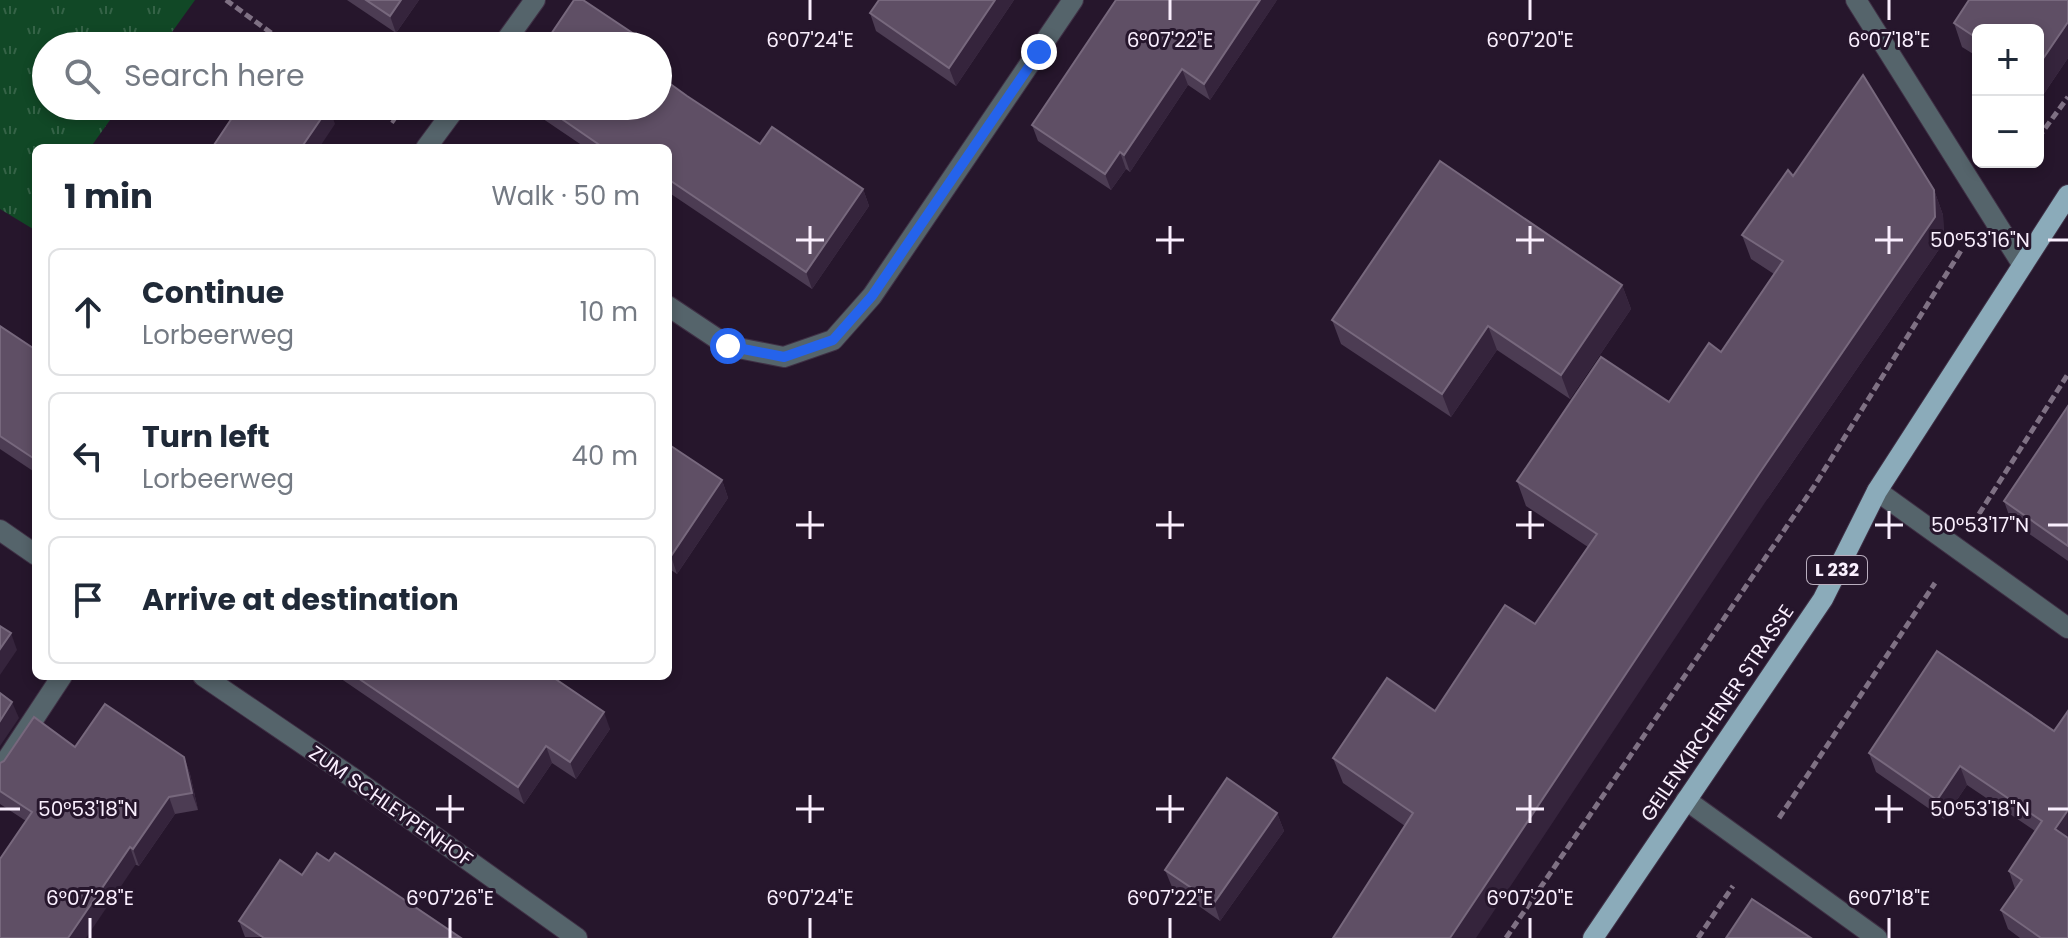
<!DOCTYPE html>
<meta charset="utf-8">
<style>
:root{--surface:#fff;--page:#f6f6f7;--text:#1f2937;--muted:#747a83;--line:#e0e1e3}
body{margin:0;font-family:Poppins,sans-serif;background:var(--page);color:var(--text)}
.controls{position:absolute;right:24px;top:24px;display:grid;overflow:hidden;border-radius:12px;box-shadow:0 4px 12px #0003}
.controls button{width:72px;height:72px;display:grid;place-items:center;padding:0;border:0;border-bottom:2px solid var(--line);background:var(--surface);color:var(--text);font:40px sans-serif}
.stop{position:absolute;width:24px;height:24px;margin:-18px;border:6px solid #2563eb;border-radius:50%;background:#fff}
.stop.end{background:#2563eb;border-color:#fff;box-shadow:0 2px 8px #0008}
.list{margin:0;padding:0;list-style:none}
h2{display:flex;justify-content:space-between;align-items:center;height:104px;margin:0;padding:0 32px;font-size:34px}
h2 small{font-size:26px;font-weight:400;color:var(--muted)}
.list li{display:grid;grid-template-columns:52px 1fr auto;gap:24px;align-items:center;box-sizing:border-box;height:128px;margin:0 16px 16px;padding:0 16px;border:2px solid var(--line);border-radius:12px}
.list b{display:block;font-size:30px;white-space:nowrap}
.list p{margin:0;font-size:26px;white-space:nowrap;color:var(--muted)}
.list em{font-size:26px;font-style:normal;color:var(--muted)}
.icon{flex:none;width:44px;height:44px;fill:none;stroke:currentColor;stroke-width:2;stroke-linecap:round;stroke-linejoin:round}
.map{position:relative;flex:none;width:2068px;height:938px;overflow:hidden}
.search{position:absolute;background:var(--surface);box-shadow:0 4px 12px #0003;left:32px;top:32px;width:640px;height:88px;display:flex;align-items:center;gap:20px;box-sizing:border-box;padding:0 28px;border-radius:44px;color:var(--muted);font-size:30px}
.panel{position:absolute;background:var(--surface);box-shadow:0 4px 12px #0003;left:32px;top:144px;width:640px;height:536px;border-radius:12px}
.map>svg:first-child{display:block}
.grass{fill:url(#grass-tufts)}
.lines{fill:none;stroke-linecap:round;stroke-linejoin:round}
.minor-casing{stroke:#3f3045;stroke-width:22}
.major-casing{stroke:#3f3045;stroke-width:22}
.path{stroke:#7f7184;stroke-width:5;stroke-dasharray:8 4;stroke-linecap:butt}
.minor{stroke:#55646b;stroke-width:20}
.major{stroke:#8babba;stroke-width:20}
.wall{fill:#4c3c53}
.shaded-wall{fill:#35243c}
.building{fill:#5f4f65;stroke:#77687d;stroke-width:2}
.route{stroke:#2563eb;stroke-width:10}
.ticks{fill:none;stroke:#faeffe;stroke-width:3}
.labels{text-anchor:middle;stroke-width:6;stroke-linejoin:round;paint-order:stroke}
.shield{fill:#26162c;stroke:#baaebf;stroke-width:2}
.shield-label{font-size:18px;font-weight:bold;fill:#faeffe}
.street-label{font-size:20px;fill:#faeffe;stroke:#26162c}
.ticks-label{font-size:20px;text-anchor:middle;fill:#faeffe;stroke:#26162c;stroke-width:6;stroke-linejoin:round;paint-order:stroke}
</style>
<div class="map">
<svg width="2068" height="938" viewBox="0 0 2068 938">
<defs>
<pattern id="grass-tufts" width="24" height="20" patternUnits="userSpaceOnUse" patternTransform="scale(2)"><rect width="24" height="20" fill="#114826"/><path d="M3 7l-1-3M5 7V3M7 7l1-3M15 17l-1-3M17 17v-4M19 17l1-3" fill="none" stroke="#356347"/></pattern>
</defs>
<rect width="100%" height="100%" fill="#26162c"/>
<polygon class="grass" points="0,0 195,0 162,46 46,46 46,106 120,106 90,148 36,148 36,225 33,229 0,209"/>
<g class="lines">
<g class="minor-casing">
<g id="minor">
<polyline points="1856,0 2022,264"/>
<polyline points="502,46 535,0"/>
<polyline points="426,148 457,106"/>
<polyline points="668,306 728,346 784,357 833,340 872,296 1073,0"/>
<polyline points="1877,491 2068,628"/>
<polyline points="0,530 36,555"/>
<polyline points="203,676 350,776 577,938"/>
<polyline points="0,770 62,676"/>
<polyline points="1686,800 1877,938"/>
</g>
</g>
<g class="major-casing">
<polyline id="major" points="1593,938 1823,599 1877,491 2068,195"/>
</g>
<g class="path">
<polyline points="226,0 289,46"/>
<polyline points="372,106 395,122"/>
<polyline points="2038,138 2068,97"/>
<polyline points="1979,514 2068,374"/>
<polyline points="1779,818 1935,583"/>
<polyline points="1506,938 1813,488 1962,249"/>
<polyline points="1698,938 1733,886"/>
</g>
<use href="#minor" class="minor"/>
<use href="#major" class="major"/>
</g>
<g class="wall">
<polygon points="347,0 419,0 396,33"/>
<polygon points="1014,0 956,86 876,31 870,13"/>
<polygon points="1277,0 1210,100 1188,85 1130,172 1126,169 1111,190 1038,141 1032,125"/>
<polygon points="2068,0 2068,58 2041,98 2038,96 2038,30 1978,30 1978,57 1962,47 1954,23"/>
<polygon points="687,96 760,144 863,189 869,206 812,289 668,192 668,148 586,148 524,106 658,106"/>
<polygon points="1793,176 1934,190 1943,215 1944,242 1768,498 1405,826 1343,783 1333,758 1435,711 1535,624 1588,547 1526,506 1517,481 1669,402 1721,352 1774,274 1751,259 1742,235"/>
<polygon points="1622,285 1631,309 1570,399 1497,350 1451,417 1341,344 1332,320"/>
<polygon points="0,326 36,350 36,473 0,449"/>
<polygon points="2068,406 2068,561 2011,521 2004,501"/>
<polygon points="668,444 722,480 728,498 677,574 668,568"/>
<polygon points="337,676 551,676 610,729 576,779 552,763 524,804"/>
<polygon points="2054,731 2068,938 2020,938 2008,929 2001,910 2015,889 2009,871 2035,831 1967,785 1944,819 1876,772 1869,753"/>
<polygon points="75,747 184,757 190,774 198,810 175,814 139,866 26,821 0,804 0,763"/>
<polygon points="1277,813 1284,831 1220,921 1172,887 1165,870"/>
<polygon points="329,861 461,938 245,937 239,921 302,875"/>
</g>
<g class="shaded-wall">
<polygon points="401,0 419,0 396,33 390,16"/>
<polygon points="995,0 1014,0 956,86 949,68"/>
<polygon points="1260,0 1277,0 1210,100 1204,84"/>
<polygon points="2068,22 2068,58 2041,98 2038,90 2038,66"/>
<polygon points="634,34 639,46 626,46"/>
<polygon points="1182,69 1188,85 1130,172 1124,155"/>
<polygon points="329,107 335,124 319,148 301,148"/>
<polygon points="1120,152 1126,169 1111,190 1105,174"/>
<polygon points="863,189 869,206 812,289 806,272"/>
<polygon points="1934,190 1943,215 1944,242 1768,498 1476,938 1450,938"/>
<polygon points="1622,285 1631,309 1570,399 1561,375"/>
<polygon points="1488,326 1497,350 1451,417 1442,394"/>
<polygon points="722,480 728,498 677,574 671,556"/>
<polygon points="11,633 17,650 0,675 0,649"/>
<polygon points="12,702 19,718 0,746 0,721"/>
<polygon points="604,712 610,729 576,779 570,762"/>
<polygon points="546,746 552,763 524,804 518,787"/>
<polygon points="184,757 190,774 198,810 192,793"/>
<polygon points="1960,766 1967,785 1944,819 1937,800"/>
<polygon points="169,797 175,814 139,866 133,849"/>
<polygon points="2068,810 2068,839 2055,829"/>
<polygon points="1277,813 1284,831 1220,921 1214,903"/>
<polygon points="130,847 136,864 86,938 68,938"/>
</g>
<g class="building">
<polygon points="366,0 401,0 390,16"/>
<polygon points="574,0 583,0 634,34 626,46 543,46"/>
<polygon points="879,0 995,0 949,68 870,13"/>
<polygon points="1116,0 1260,0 1204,84 1182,69 1124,155 1120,152 1105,174 1032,125"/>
<polygon points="1969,0 2068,0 2068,22 2038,66 2038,30 1978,30 1978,39 1954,23"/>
<polygon points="658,75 687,96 760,144 772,127 863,189 806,272 668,179 668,148 604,148 543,106 658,106"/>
<polygon points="1863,75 1934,190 1935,217 1759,474 1450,938 1333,938 1413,813 1333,758 1387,678 1435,711 1505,605 1535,624 1597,534 1517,481 1601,357 1669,402 1709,343 1721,352 1783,261 1742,235 1788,170 1793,176"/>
<polygon points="240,106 328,106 329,107 301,148 212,148"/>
<polygon points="1440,161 1622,285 1561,375 1488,326 1442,394 1332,320"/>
<polygon points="0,326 36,350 36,460 0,436"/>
<polygon points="2068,406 2068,546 2004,501"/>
<polygon points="668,444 722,480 671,556 668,554"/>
<polygon points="0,626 11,633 0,649"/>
<polygon points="1937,651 2054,731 2068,711 2068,810 2055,829 2068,838 2068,938 2041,938 2001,910 2022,880 2009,871 2042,821 1960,766 1937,800 1869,753"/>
<polygon points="355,676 551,676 604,712 570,762 546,746 518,787"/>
<polygon points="0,693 12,702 0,721"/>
<polygon points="105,704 184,757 192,793 169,797 133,849 130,847 68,938 0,938 0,859 32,812 0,791 0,763 4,761 34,717 75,747"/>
<polygon points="1227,778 1277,813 1214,903 1165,870"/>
<polygon points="317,853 329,861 335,853 461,938 264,938 239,921 280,860 302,875"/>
<polygon points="1752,899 1811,938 1726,938"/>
</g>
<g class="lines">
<polyline class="route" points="728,346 784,357 833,340 872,296 1039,52"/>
</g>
<path class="ticks" d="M810,0V20M1170,0V20M1530,0V20M1889,0V20M810,226V254M1170,226V254M1530,226V254M1889,226V254M796,240H824M1156,240H1184M1516,240H1544M1875,240H1903M2048,240H2068M810,511V539M1170,511V539M1530,511V539M1889,511V539M796,525H824M1156,525H1184M1516,525H1544M1875,525H1903M2048,525H2068M450,795V823M810,795V823M1170,795V823M1530,795V823M1889,795V823M0,809H20M436,809H464M796,809H824M1156,809H1184M1516,809H1544M1875,809H1903M2048,809H2068M90,918V938M450,918V938M810,918V938M1170,918V938M1530,918V938M1889,918V938"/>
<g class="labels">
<rect class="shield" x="1807" y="556" width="60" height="28" rx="6"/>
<g class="shield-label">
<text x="1837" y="576">L 232</text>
</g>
<g class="street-label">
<text transform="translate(1717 713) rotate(-56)" y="7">GEILENKIRCHENER STRASSE</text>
<text transform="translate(391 806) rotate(35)" y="7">ZUM SCHLEYPENHOF</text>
</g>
</g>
<g class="ticks-label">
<text x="810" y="47">6°07'24"E</text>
<text x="1170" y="47">6°07'22"E</text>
<text x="1530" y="47">6°07'20"E</text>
<text x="1889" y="47">6°07'18"E</text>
<text x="1980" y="247">50°53'16"N</text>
<text x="1980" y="532">50°53'17"N</text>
<text x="1980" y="816">50°53'18"N</text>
<text x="88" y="816">50°53'18"N</text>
<text x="90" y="905">6°07'28"E</text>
<text x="450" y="905">6°07'26"E</text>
<text x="810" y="905">6°07'24"E</text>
<text x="1170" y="905">6°07'22"E</text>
<text x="1530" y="905">6°07'20"E</text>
<text x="1889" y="905">6°07'18"E</text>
</g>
</svg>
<div class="controls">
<button>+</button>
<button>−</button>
</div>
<div class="stop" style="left:728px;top:346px"></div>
<div class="stop end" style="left:1039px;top:52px"></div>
<div class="search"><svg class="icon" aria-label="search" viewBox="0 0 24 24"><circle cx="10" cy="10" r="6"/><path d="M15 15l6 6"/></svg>Search here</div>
<section class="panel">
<h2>1 min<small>Walk · 50 m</small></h2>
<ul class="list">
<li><svg class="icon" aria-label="ahead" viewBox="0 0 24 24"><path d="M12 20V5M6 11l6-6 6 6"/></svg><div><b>Continue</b><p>Lorbeerweg</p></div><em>10 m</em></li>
<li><svg class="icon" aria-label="left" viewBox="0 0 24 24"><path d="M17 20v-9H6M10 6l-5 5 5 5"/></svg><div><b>Turn left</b><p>Lorbeerweg</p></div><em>40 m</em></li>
<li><svg class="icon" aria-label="arrive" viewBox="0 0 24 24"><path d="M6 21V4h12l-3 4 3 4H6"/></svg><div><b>Arrive at destination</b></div></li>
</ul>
</section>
</div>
